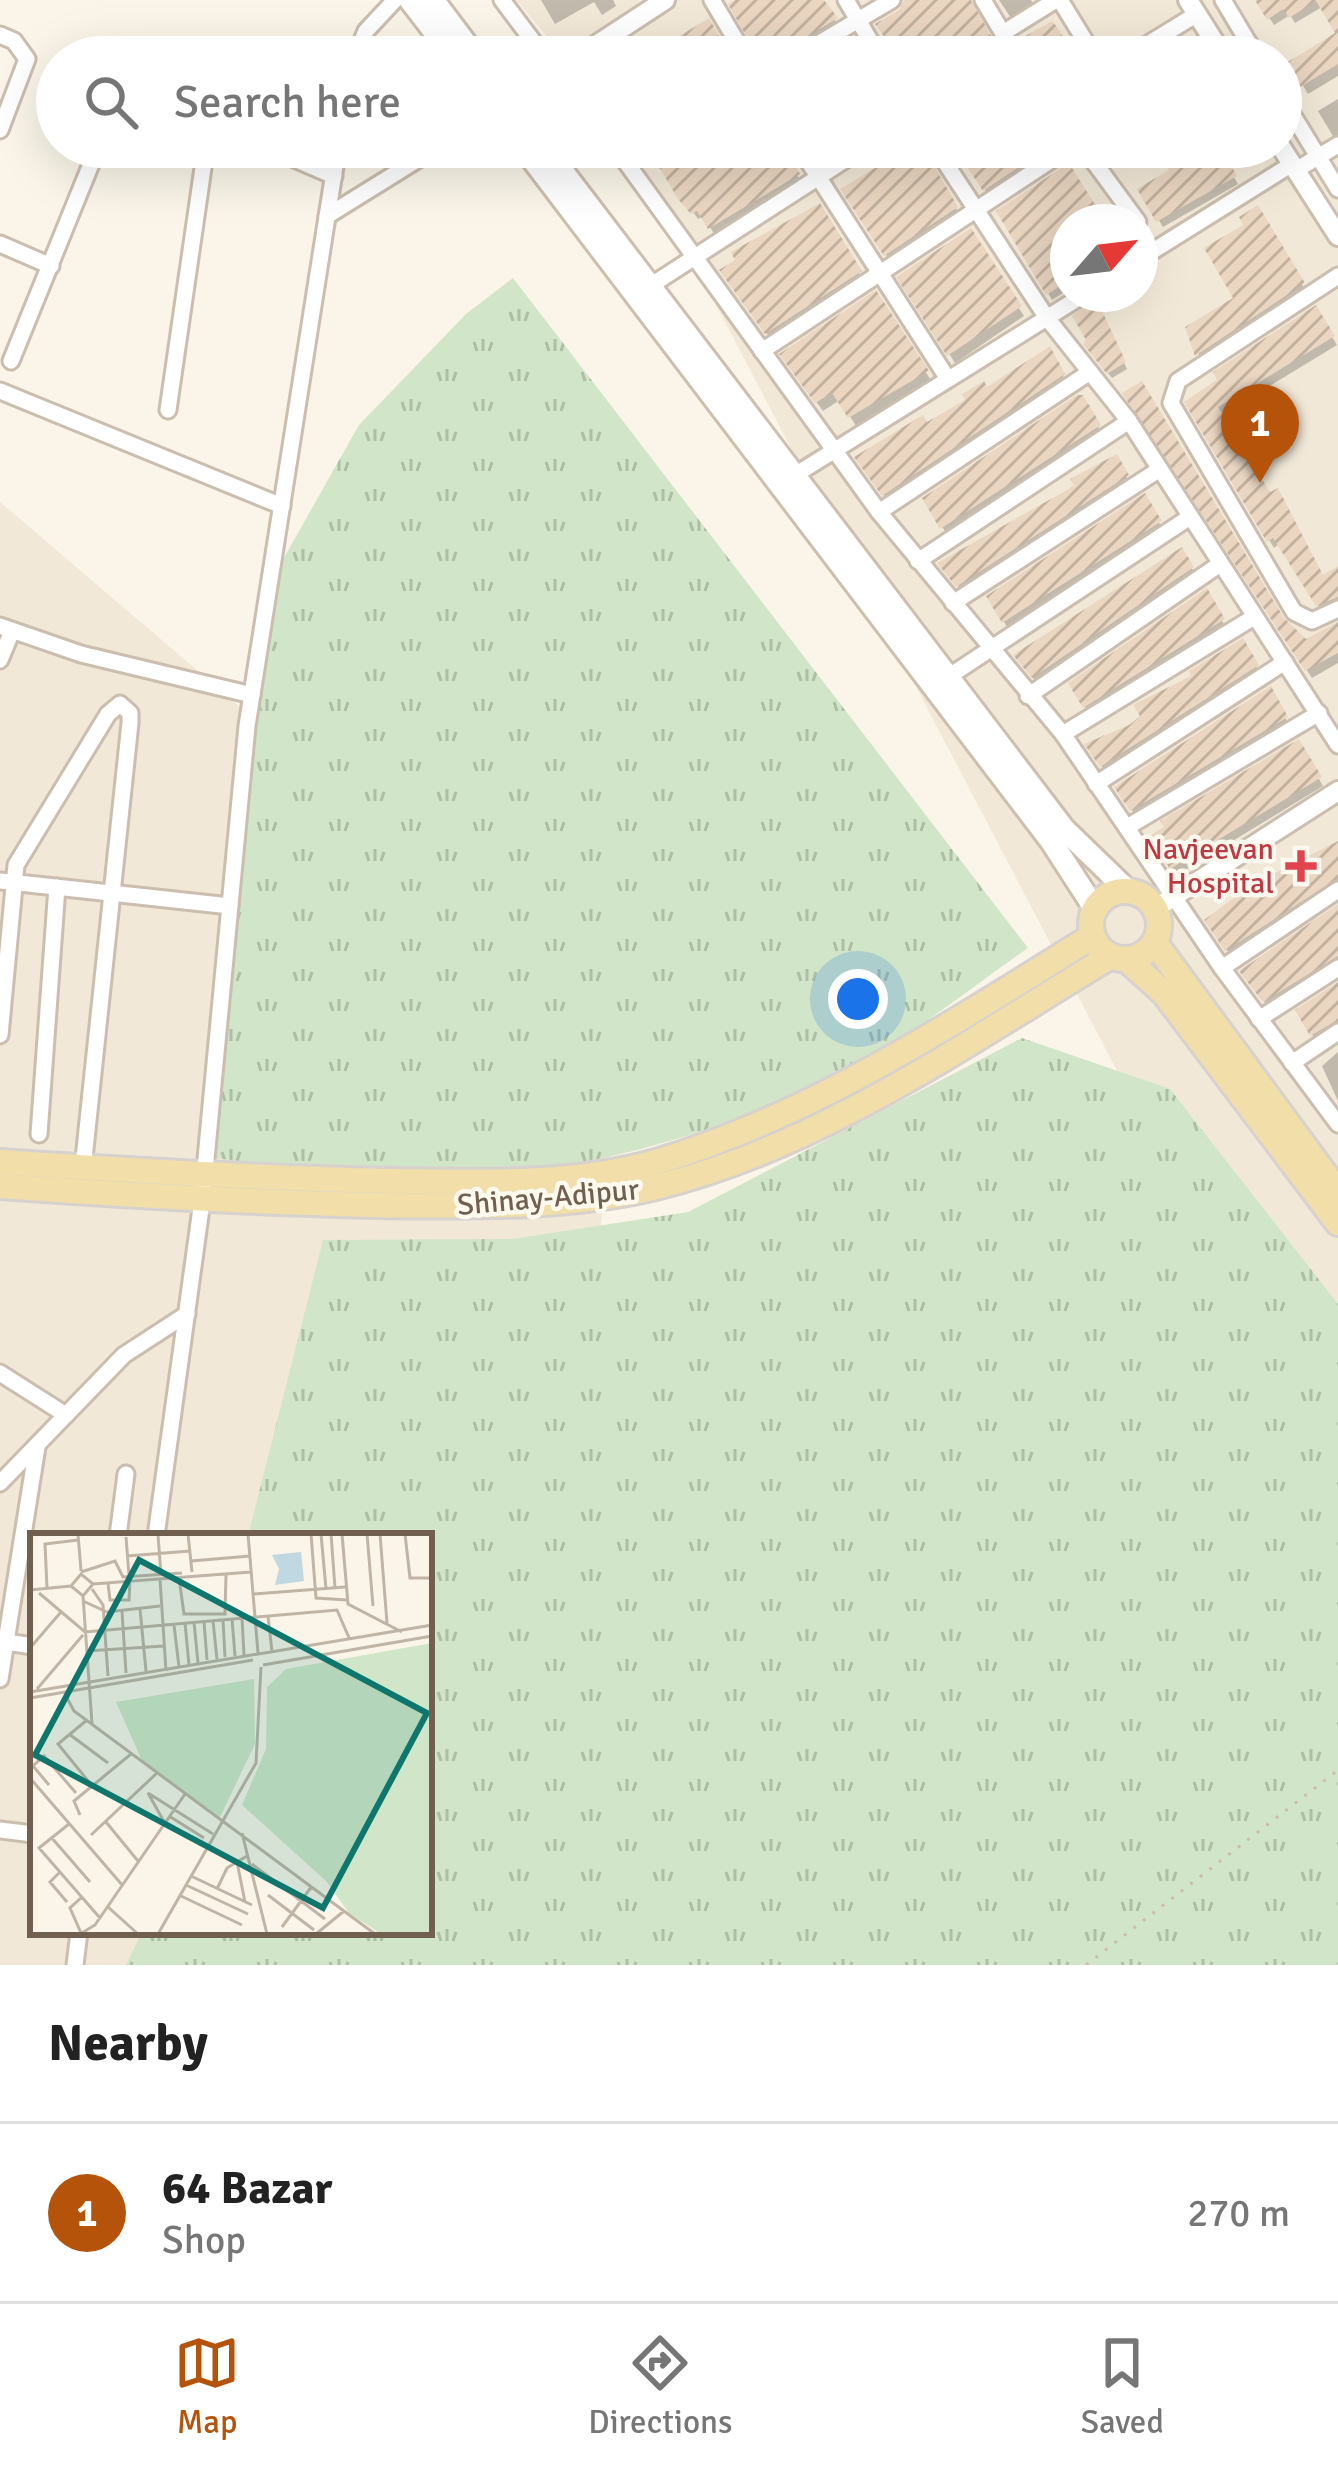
<!DOCTYPE html>
<style>
:root{--surface:#fff;--page:#f2f2f2;--text:#222;--muted:#767676;--line:#e0e0e0;--accent:#b45309}
body{margin:0;font-family:Signika,sans-serif;background:var(--page);color:var(--text)}
.compass{position:absolute;left:1050px;top:204px;width:108px;height:108px;border-radius:50%;background:var(--surface);box-shadow:0 12px 48px #0002;rotate:62deg}
.you{position:absolute;left:858px;top:999px;width:42px;height:42px;margin:-30px;border:9px solid #fff;border-radius:50%;background:#1a73e8;box-shadow:0 0 0 18px #1a73e833}
.badge{display:grid;place-items:center;width:78px;height:78px;border-radius:50%;background:var(--accent);color:#fff;font-size:39px;font-weight:700}
.pin{position:absolute;translate:-50% -99px;filter:drop-shadow(0 3px 6px #0008)}
.pin::after{content:'';position:absolute;top:63px;width:42px;height:36px;background:inherit;clip-path:polygon(0 0,100% 0,50% 100%)}
.list{margin:0;padding:0;list-style:none}
h2{display:flex;justify-content:space-between;align-items:center;height:156px;margin:0;padding:0 48px;font-size:51px}
h2 small{font-size:39px;font-weight:400;color:var(--muted)}
.list li{display:grid;grid-template-columns:78px 1fr auto;gap:36px;align-items:center;box-sizing:border-box;height:180px;padding:0 48px;border-top:3px solid var(--line)}
.list b{display:block;font-size:45px;white-space:nowrap}
.list p{margin:0;font-size:39px;white-space:nowrap;color:var(--muted)}
.list em{font-size:39px;font-style:normal;color:var(--muted)}
.icon{flex:none;width:66px;height:66px;fill:none;stroke:currentColor;stroke-width:2;stroke-linecap:round;stroke-linejoin:round}
.map{position:relative;flex:none;width:1338px;height:1965px;overflow:hidden}
.search{position:absolute;background:var(--surface);box-shadow:0 12px 48px #0002;left:36px;right:36px;top:36px;height:132px;display:flex;align-items:center;gap:30px;box-sizing:border-box;padding:0 42px;border-radius:66px;color:var(--muted);font-size:45px}
.sheet{height:336px;background:var(--surface)}
nav{display:flex;justify-content:space-around;align-items:center;box-sizing:border-box;height:168px;border-top:3px solid var(--line);background:var(--surface);font-size:33px;color:var(--muted)}
nav a{display:grid;justify-items:center;gap:6px}
nav .on{color:var(--accent)}
.map>svg:first-child{display:block}
.residential{fill:#f1e8d7;fill-rule:evenodd}
.grass{fill:url(#grass-tufts)}
.shadow{fill:#0003}
.building{fill:url(#building-hatch)}
.lines{fill:none;stroke-linecap:round;stroke-linejoin:round}
.minor-casing{stroke:#cbbeaf;stroke-width:21}
.tertiary-casing{stroke:#cbbeaf;stroke-width:24}
.secondary-casing{stroke:#cdbfad;stroke-width:27}
.primary-casing{stroke:#d7d2ce;stroke-width:30}
.path{stroke:#d1bca6;stroke-width:3;stroke-dasharray:3 9;stroke-linecap:butt}
.minor{stroke:#fff;stroke-width:15}
.tertiary{stroke:#fff;stroke-width:18}
.secondary{stroke:#fff;stroke-width:21}
.primary{stroke:#f1dea8;stroke-width:24}
.health-dot{fill:#e0444e;stroke:#fdf9ee;stroke-width:4.5}
.labels{text-anchor:middle;stroke-width:9;stroke-linejoin:round;paint-order:stroke}
.health-label{font-size:30px;fill:#be3a42;stroke:#fdf9ee;text-anchor:end}
.street-label{font-size:30px;fill:#715f4f;stroke:#fdf9ee}
.inset-road{fill:none;stroke:#bfb4a6;stroke-width:3}
.view{fill:#0f766e;fill-opacity:0.15;stroke:#0f766e;stroke-width:6}
.inset-edge{fill:none;stroke:#715f4f;stroke-width:6}
</style>
<div class="map">
<svg width="1338" height="1965" viewBox="0 0 1338 1965">
<defs>
<pattern id="grass-tufts" width="24" height="20" patternUnits="userSpaceOnUse" patternTransform="scale(3)"><rect width="24" height="20" fill="#d1e6c8"/><path d="M3 7l-1-3M5 7V3M7 7l1-3M15 17l-1-3M17 17v-4M19 17l1-3" fill="none" stroke="#aebea5"/></pattern>
<pattern id="building-hatch" width="6" height="6" patternUnits="userSpaceOnUse" patternTransform="scale(3)"><rect width="6" height="6" fill="#ead6c1"/><path d="M-1 1l2-2M0 6l6-6M5 7l2-2" fill="none" stroke="#c2b19f"/></pattern>
</defs>
<rect width="100%" height="100%" fill="#faf5e8"/>
<g class="residential">
<path d="M516,0H1338V1401L1190,1210L704,282L614,147H1281V57H587L576,37L557,48ZM1068,222H1140V294H1068Z"/>
<path d="M0,502L629,1039L488,1965H0ZM33,1536H429V1932H33Z"/>
</g>
<g class="grass">
<path d="M513,278L1028,948C976,984 925,1026 869,1057C725,1137 563,1182 396,1177C330,1175 262,1163 196,1156L264,593L359,425L466,314Z"/>
<polygon points="1022,1038 1170,1089 1338,1304 1338,1965 126,1965 142,1932 429,1932 429,1536 248,1536 323,1240 513,1239 688,1212"/>
</g>
<g class="shadow">
<polygon points="613,0 616,6 602,15 594,2 555,24 541,0"/>
<polygon points="740,0 822,0 839,27 791,57 761,57"/>
<polygon points="999,0 1031,0 1035,8 1013,21"/>
<polygon points="1258,0 1338,0 1338,33 1322,7 1295,23 1290,15 1274,25"/>
<polygon points="848,43 857,57 825,57"/>
<polygon points="1338,49 1338,76 1308,94 1290,64"/>
<polygon points="1338,99 1338,135 1334,138 1318,111"/>
<polygon points="665,147 781,147 801,182 715,235 703,216 698,219 658,160"/>
<polygon points="821,147 857,147 833,163"/>
<polygon points="884,147 920,147 960,215 890,261 844,190 892,161"/>
<polygon points="957,147 1062,147 989,196"/>
<polygon points="1159,147 1216,147 1238,184 1163,227 1141,190 1173,171"/>
<polygon points="819,207 864,282 773,342 728,280"/>
<polygon points="1257,209 1307,293 1202,362 1188,328 1237,299 1248,226"/>
<polygon points="1000,212 1104,222 1068,222 1068,290 1052,300"/>
<polygon points="970,232 1024,316 955,363 901,278"/>
<polygon points="876,294 932,382 856,426 840,400 823,411 789,364"/>
<polygon points="1095,302 1127,369 1112,378 1090,351"/>
<polygon points="1315,309 1337,345 1220,416 1323,579 1338,570 1338,607 1323,613 1279,544 1274,548 1188,402"/>
<polygon points="1049,351 1067,383 889,502 862,466"/>
<polygon points="1126,394 1281,620 1305,643 1338,625 1338,663 1312,678"/>
<polygon points="1082,399 1102,433 946,533 926,499"/>
<polygon points="1116,458 1130,484 963,592 945,571"/>
<polygon points="1144,497 1162,528 1007,627 990,597"/>
<polygon points="1181,551 1196,575 1038,684 1021,663 1112,599 1109,594"/>
<polygon points="1206,592 1225,626 1088,712 1072,684"/>
<polygon points="1242,642 1260,673 1106,773 1088,745 1104,735 1107,741"/>
<polygon points="1270,690 1289,725 1136,816 1118,788"/>
<polygon points="1298,743 1323,786 1177,875 1156,845"/>
<polygon points="1338,844 1338,886 1231,956 1208,920"/>
<polygon points="1338,908 1338,964 1268,1007 1247,978"/>
<polygon points="1338,986 1338,1027 1316,1041 1299,1011"/>
<polygon points="1338,1052 1338,1101 1322,1066"/>
</g>
<g class="building">
<polygon points="735,0 824,0 838,18 790,47 784,57 758,57 728,4"/>
<polygon points="904,0 971,0 1003,57 899,57 875,24 899,10"/>
<polygon points="1255,0 1338,0 1338,64 1300,87 1286,63 1335,33 1316,1 1289,18 1283,9 1267,20"/>
<polygon points="709,18 728,51 718,57 645,57"/>
<polygon points="1052,21 1058,28 1074,57 1031,57 1020,39"/>
<polygon points="664,147 784,147 800,174 708,229 697,211 691,214 678,199 655,160"/>
<polygon points="881,147 923,147 958,207 884,256 840,189 888,160"/>
<polygon points="954,147 1049,147 983,191"/>
<polygon points="1156,147 1220,147 1237,176 1156,222 1137,189 1169,170"/>
<polygon points="1069,163 1106,222 1068,222 1068,281 1046,295 996,211"/>
<polygon points="820,203 862,271 765,334 719,270 735,260 731,252"/>
<polygon points="1258,205 1305,283 1195,356 1185,327 1233,298 1204,248 1243,225 1239,217"/>
<polygon points="971,228 1022,306 947,356 896,277"/>
<polygon points="876,290 929,371 848,418 832,393 815,403 779,354"/>
<polygon points="1096,298 1126,362 1107,374 1083,344 1086,340 1072,316"/>
<polygon points="1316,305 1335,336 1218,407 1270,492 1278,488 1323,575 1338,566 1338,597 1316,606 1273,538 1267,542 1184,402 1217,380 1213,372"/>
<polygon points="1050,346 1065,374 882,496 854,457 923,415 927,422 965,400 962,394 984,381 987,387"/>
<polygon points="1142,381 1284,618 1306,639 1338,622 1338,653 1305,671 1122,393"/>
<polygon points="1077,395 1083,395 1101,425 940,529 922,498"/>
<polygon points="1117,454 1129,475 956,587 937,563 1074,486 1070,479"/>
<polygon points="1145,493 1162,521 1002,623 986,596"/>
<polygon points="1182,547 1194,567 1032,678 1013,655"/>
<polygon points="1207,588 1225,619 1083,708 1068,683"/>
<polygon points="1243,638 1259,665 1100,767 1084,744 1132,724 1140,716 1133,705 1191,676 1189,671"/>
<polygon points="1271,686 1288,717 1130,811 1114,787"/>
<polygon points="1299,739 1322,777 1170,869 1148,837 1164,827 1160,821"/>
<polygon points="1338,841 1338,878 1225,951 1204,920 1253,884"/>
<polygon points="1338,904 1338,956 1263,1002 1239,971"/>
<polygon points="1338,982 1338,1020 1310,1036 1295,1010"/>
</g>
<g class="lines">
<g class="minor-casing">
<g id="minor">
<polyline points="502,0 545,57"/>
<polyline points="712,0 746,57"/>
<polyline points="846,0 880,57"/>
<polyline points="983,0 1017,57"/>
<polyline points="1060,0 1095,57"/>
<polyline points="1223,0 1257,57"/>
<polyline points="1003,33 1056,0"/>
<polyline points="0,35 14,41 27,59 0,130"/>
<polyline points="355,57 366,31 395,0"/>
<polyline points="796,57 892,0"/>
<polyline points="1127,57 1197,14"/>
<polyline points="1281,96 1338,189"/>
<polyline points="267,147 334,176"/>
<polyline points="615,147 879,512 1063,734 1222,968 1338,1124"/>
<polyline points="799,147 948,379"/>
<polyline points="935,147 1047,318 1129,421 1338,745"/>
<polyline points="1083,147 1138,222"/>
<polyline points="627,163 652,147"/>
<polyline points="1296,170 1338,145"/>
<polyline points="327,216 438,147"/>
<polyline points="0,244 51,266"/>
<polyline points="1140,259 1292,164"/>
<polyline points="1338,276 1178,381 1171,403 1294,612 1312,621 1338,609"/>
<polyline points="650,286 865,147"/>
<polyline points="762,351 1071,147"/>
<polyline points="11,361 98,147"/>
<polyline points="0,391 282,506"/>
<polyline points="168,410 206,147"/>
<polyline points="787,480 1085,294"/>
<polyline points="879,512 1090,372"/>
<polyline points="918,561 1129,421"/>
<polyline points="953,603 1160,469"/>
<polyline points="0,626 81,654 252,695"/>
<polyline points="0,660 12,631"/>
<polyline points="948,677 1190,517"/>
<polyline points="1028,696 1220,564"/>
<polyline points="1063,734 1254,617"/>
<polyline points="1096,784 1285,662"/>
<polyline points="1129,826 1319,713"/>
<polyline points="0,881 230,906"/>
<polyline points="1222,968 1338,890"/>
<polyline points="1259,1019 1338,968"/>
<polyline points="0,1035 16,865 108,714 120,704 130,713 130,723 83,1168"/>
<polyline points="1292,1063 1338,1032"/>
<polyline points="39,1134 57,887"/>
<polyline points="0,1373 66,1415"/>
<polyline points="0,1483 124,1355 187,1314"/>
<polyline points="118,1536 126,1474"/>
<polyline points="156,1536 202,1201 247,726 338,147"/>
<polyline points="6,1642 33,1646"/>
<polyline points="0,1679 37,1447"/>
<polyline points="0,1830 33,1834"/>
<polyline points="75,1965 79,1932"/>
</g>
</g>
<g class="tertiary-casing">
<g id="tertiary">
<polyline points="1188,0 1224,57"/>
<polyline points="578,57 665,0"/>
<polyline points="1281,147 1338,236"/>
<polyline points="1156,908 1338,791"/>
</g>
</g>
<g class="secondary-casing">
<g id="secondary">
<polyline points="410,0 454,57"/>
<polyline points="433,0 476,57"/>
<polyline points="523,147 1051,841 1095,909"/>
<polyline points="544,147 1064,829 1127,890"/>
</g>
</g>
<g class="primary-casing">
<g id="primary">
<circle cx="1125" cy="925" r="34"/>
<polyline points="1155,943 1338,1192"/>
<polyline points="1126,959 1164,993 1338,1223"/>
<path d="M0,1162C131,1171 261,1178 392,1181C478,1182 573,1186 656,1162C814,1115 954,1022 1093,936"/>
<path d="M0,1186C125,1195 249,1202 374,1205C467,1206 565,1209 656,1187C820,1147 968,1042 1111,956"/>
</g>
</g>
<polyline class="path" points="1086,1965 1338,1770"/>
<use href="#minor" class="minor"/>
<use href="#tertiary" class="tertiary"/>
<use href="#secondary" class="secondary"/>
<use href="#primary" class="primary"/>
</g>
<path class="health-dot" d="M1295 848h12v12h12v12h-12v12h-12v-12h-12v-12h12z"/>
<g class="labels">
<g class="health-label">
<text x="1274" y="859">Navjeevan<tspan x="1274" dy="34">Hospital</tspan></text>
</g>
<g class="street-label">
<text transform="translate(548 1197) rotate(-5)" y="10">Shinay-Adipur</text>
</g>
</g>
<g transform="translate(30 1533)">
<rect width="402" height="402" fill="#faf5e8"/>
<path d="M402,110V401H351L319,380L296,348L212,272L236,216L237,154L256,136ZM224,146L225,211L190,284L113,230L86,169Z" fill="#d1e6c8"/>
<path d="M271,19L274,48L245,52L249,36L242,22Z" fill="#bfd8e1"/>
<path class="inset-road" d="M48,1L51,38M83,1H136M158,1L162,39M218,1L228,120M281,1L286,65L317,67M291,1L296,56M301,1L305,55M312,1L318,71L372,99M337,1L343,73M350,1L357,90M375,1L380,45H402M128,2L131,42M96,4L99,42M97,23L160,18M161,28L220,23M51,39L85,28L93,44L152,40M149,45L154,81H195L196,41M130,46L136,138M78,50L80,67H99L100,48M63,51L53,63L41,53L51,41L63,51L221,39M17,55L15,11L48,7M62,56L73,72L78,143M0,57L41,53M9,60L55,99L307,77L320,107M223,61L315,54M53,63L62,191M53,68L77,79L130,73M110,76L116,138M92,78L96,140M238,83L242,119M212,85L214,122M202,86L205,123M193,87L195,124M183,88L187,126M164,89L168,130M174,89L177,127M155,90L159,132M144,92L149,134M0,115L31,79M56,118L134,113M233,132L402,103M7,156L53,102M0,159L402,92M36,163L44,178L345,401M0,165L223,127M57,187L28,211L59,249M39,201L78,230M0,245L93,353M19,252L3,233L14,223L46,260M50,282L44,268L101,221M139,283L174,305M76,289L108,328M39,291L9,315L70,385M212,300L237,401M61,302L127,240M21,304L60,349M171,312L133,287L118,260L183,301M207,329L215,369M222,331L295,386M30,339L20,349L37,369M161,343L222,372M156,352L218,381M187,356L197,335L217,323M238,362L284,397M151,363L212,392M78,374L108,401M252,394L282,353M51,400L40,375L52,364M50,401L65,392L155,261M128,401L226,230L231,134M286,401L314,378"/>
<path class="view" d="M109,27L397,180L293,375L5,222Z"/>
<rect width="402" height="402" class="inset-edge"/>
</g>
</svg>
<svg class="compass" viewBox="-18 -18 36 36"><path d="M0-13l5 13h-10z" fill="#e53935"/><path d="M0 13l5-13h-10z" fill="#767676"/></svg>
<div class="you"></div>
<div class="pin badge" style="left:1260px;top:483px">1</div>
<div class="search"><svg class="icon" aria-label="search" viewBox="0 0 24 24"><circle cx="10" cy="10" r="6"/><path d="M15 15l6 6"/></svg>Search here</div>
</div>
<section class="sheet">
<h2>Nearby<small></small></h2>
<ul class="list">
<li><span class="badge">1</span><div><b>64 Bazar</b><p>Shop</p></div><em>270 m</em></li>
</ul>
</section>
<nav>
<a class="on"><svg class="icon" aria-label="map" viewBox="0 0 24 24"><path d="M3 6l6-2 6 2 6-2v14l-6 2-6-2-6 2zM9 4v14M15 6v14"/></svg>Map</a>
<a><svg class="icon" aria-label="directions" viewBox="0 0 24 24"><path d="M12 3l9 9-9 9-9-9zM9 14v-3h6M13 9l2 2-2 2"/></svg>Directions</a>
<a><svg class="icon" aria-label="saved" viewBox="0 0 24 24"><path d="M7 4h10v16l-5-4-5 4z"/></svg>Saved</a>
</nav>
